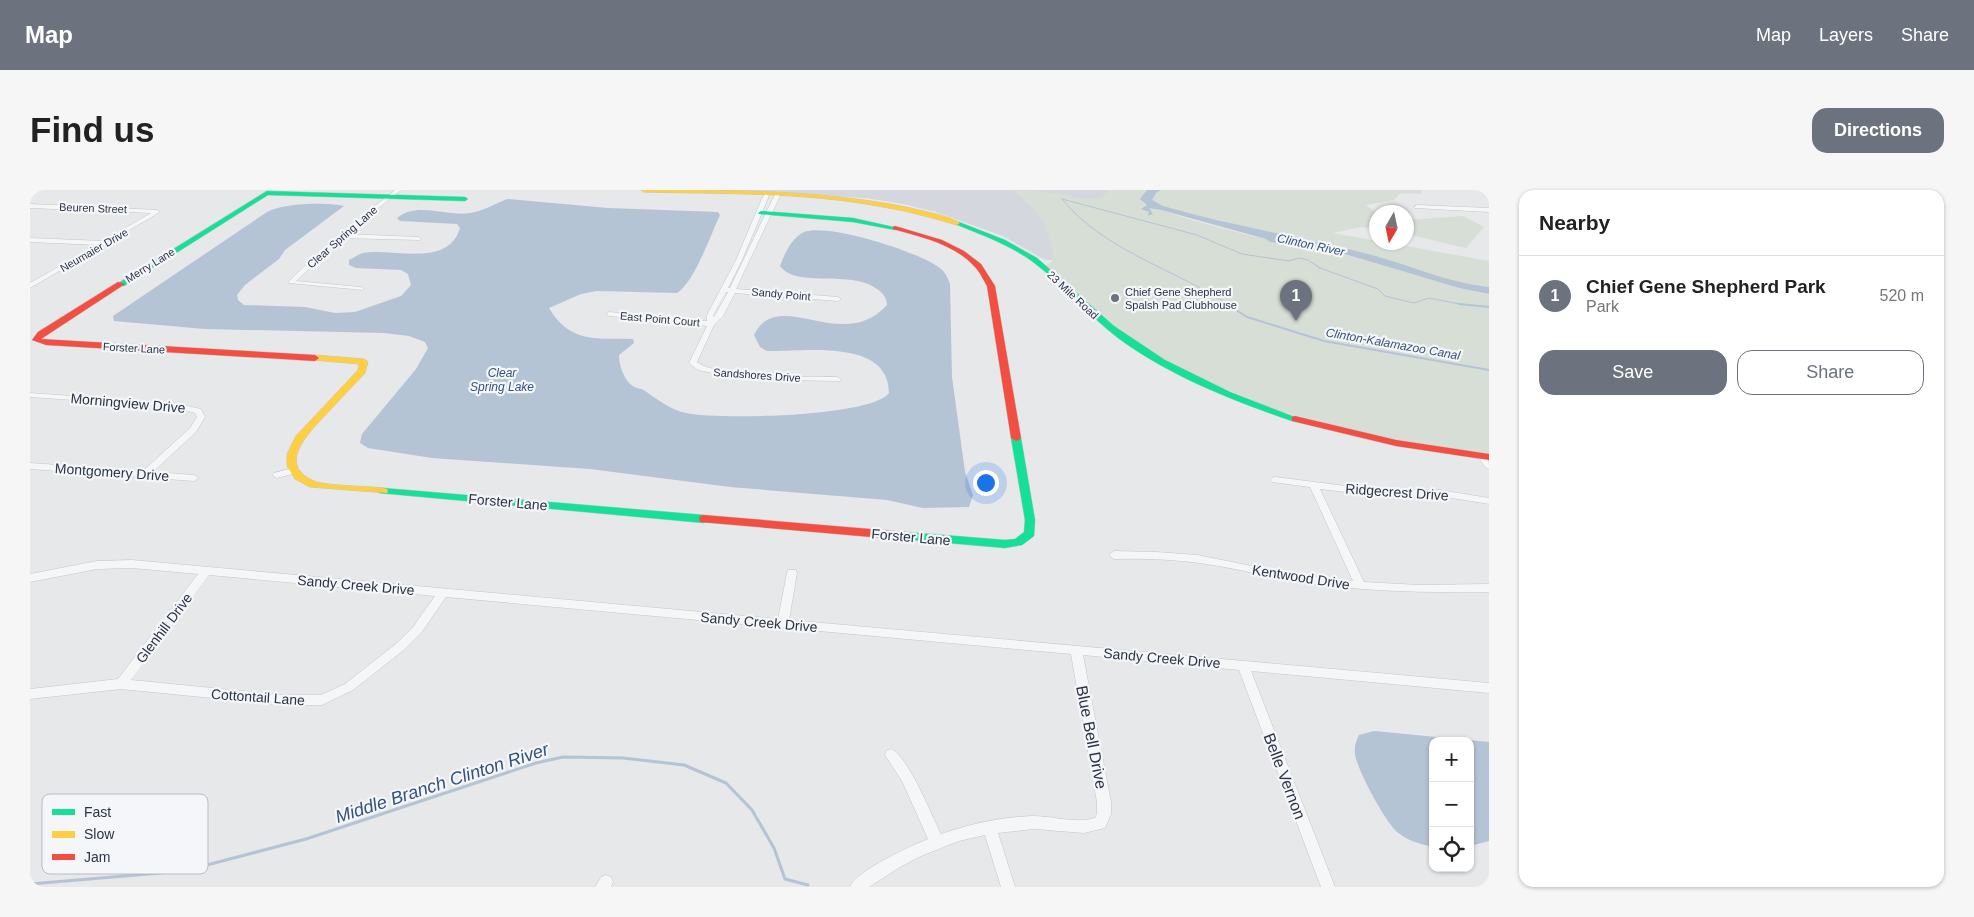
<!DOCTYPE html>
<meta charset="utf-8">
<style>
:root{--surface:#fff;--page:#f6f6f6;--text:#222;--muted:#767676;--line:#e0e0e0;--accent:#6c737f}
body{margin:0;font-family:Arial,sans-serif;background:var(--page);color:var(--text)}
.controls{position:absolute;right:15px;bottom:15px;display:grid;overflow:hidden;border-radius:10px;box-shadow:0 1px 4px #0004}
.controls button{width:45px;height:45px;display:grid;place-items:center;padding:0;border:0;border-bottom:1px solid var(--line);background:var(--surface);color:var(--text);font:25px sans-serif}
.compass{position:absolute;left:1339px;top:15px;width:45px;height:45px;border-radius:50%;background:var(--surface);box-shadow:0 1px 4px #0004;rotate:189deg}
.you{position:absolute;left:955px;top:292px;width:18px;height:18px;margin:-12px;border:4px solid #fff;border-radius:50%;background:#1a73e8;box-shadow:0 0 0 8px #1a73e833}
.badge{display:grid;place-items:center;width:32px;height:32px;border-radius:50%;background:var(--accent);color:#fff;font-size:16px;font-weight:700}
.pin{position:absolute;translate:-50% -41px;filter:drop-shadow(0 1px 2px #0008)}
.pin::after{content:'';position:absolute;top:26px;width:18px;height:15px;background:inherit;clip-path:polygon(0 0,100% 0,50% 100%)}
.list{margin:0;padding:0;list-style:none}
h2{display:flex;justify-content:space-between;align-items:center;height:65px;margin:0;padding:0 20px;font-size:21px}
h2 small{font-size:16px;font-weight:400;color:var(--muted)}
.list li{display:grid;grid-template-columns:32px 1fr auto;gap:15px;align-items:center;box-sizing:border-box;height:80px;padding:0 20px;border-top:1px solid var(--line)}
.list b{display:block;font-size:19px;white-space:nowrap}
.list p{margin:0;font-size:16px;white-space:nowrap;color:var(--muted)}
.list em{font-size:16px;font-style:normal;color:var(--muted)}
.actions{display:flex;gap:10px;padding:15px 20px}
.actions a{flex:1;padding:11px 0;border:1px solid var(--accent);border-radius:15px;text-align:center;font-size:18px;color:var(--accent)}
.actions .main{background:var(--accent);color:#fff}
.icon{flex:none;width:28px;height:28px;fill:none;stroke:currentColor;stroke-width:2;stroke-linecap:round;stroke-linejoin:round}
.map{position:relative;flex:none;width:1459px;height:697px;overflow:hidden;border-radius:15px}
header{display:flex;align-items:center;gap:30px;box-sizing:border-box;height:70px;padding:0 25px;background:var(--accent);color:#fff}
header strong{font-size:24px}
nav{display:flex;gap:28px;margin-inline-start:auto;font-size:18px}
.intro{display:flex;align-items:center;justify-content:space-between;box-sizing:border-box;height:120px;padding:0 30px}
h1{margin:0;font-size:35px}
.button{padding:12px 22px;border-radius:15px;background:var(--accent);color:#fff;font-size:18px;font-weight:700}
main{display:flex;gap:30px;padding:0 30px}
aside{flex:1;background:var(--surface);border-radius:15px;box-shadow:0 1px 4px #0004}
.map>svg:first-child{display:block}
.built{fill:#d4d7dd}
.green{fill:#d6ded6}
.water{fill:#b4c4d5}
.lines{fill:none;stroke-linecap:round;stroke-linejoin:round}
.stream-far2{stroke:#b4c4d5;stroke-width:1}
.stream-far1{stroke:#b4c4d5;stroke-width:2}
.stream{stroke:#b4c4d5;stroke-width:3}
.street-casing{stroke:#c4c6c8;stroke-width:1}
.fast-casing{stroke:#c4c6c8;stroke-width:1}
.slow-casing{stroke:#c4c6c8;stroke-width:1}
.jam-casing{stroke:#c4c6c8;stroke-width:1}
.street{fill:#f5f6f7;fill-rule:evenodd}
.fast{fill:#16e098;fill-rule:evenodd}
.slow{fill:#ffcf43;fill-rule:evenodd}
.jam{fill:#f24e42;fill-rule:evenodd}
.poi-dot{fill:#6c737f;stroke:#f4f6f9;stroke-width:2}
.labels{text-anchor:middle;stroke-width:4.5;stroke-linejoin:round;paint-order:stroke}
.far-street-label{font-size:11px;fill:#2b3445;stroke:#f4f6f9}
.far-poi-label{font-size:11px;fill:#2b3445;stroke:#f4f6f9;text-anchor:start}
.far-water-label{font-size:12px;font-style:italic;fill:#34527a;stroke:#f4f6f9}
.street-label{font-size:14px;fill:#2b3445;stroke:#f4f6f9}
.near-street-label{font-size:16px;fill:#2b3445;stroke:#f4f6f9}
.near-water-label{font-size:18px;font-style:italic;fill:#34527a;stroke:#f4f6f9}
.key{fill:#f4f6f9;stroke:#b8bcc3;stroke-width:1}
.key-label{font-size:14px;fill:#2b3445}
</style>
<header>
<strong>Map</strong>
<nav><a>Map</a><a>Layers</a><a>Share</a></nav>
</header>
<div class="intro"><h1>Find us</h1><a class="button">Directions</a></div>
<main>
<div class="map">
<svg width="1459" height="697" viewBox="0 0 1459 697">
<rect width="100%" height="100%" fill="#e6e8ea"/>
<polygon class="built" points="672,0 1110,0 1098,23 1005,17 1014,30 1027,70 1015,70 973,46 903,21 868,13 836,8"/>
<g class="green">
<path d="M983,0C999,0 1016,2 1031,4C1046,6 1064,15 1077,3V0H1392L1391,4L1371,3L1364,10L1336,15L1346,23V40L1331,37L1303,43L1459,71V101L1441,98L1303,57L1217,42L1136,19L1110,9C1118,21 1218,45 1236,49L1240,52L1298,59L1429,98L1459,104V265L1349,247L1250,221L1167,188L1145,177L1076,134L1015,76L1022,72L1023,61L1014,32L1005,20Z"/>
<polygon points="1433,26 1454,37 1436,58 1377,44 1377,30"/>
</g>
<g class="water">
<path d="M1117,0H1131L1126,3L1122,10L1133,16C1201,36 1269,46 1338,64C1378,74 1417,93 1459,97V104L1429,98L1298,59L1240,52L1236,49L1131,20L1119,18L1123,24L1118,26L1119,22L1111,19L1117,15L1110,9Z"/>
<path d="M477,9L578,18L688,22L690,25C681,44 664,93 647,103L566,101L551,104L519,118C540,154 567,148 603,149L604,153L589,165C589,178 597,199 612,199C626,208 640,220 656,223C688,230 841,227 859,203C859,148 773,162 737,161L730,157L724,145C748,95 812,165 857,115C857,108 853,103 847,99C821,79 767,99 750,76C754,65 762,47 774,42C798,33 885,61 907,76C915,81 917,86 920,94L922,187L935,282L943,305L939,317L893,318L857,310L700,297L560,279L402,268L338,258L330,253L332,244L386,179L398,158L395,152L379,146L354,143L175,139L84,131L83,126L237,22C254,13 295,12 314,16L255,60L249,69L215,95L207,105L208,110L214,115L275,117L305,123L325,122L371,106L381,95L378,84L371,80L326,78L319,75V70C324,68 328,64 333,63C362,57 418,79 430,38L427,34L370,31L367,28C387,11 417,27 440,23C453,21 465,14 477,9Z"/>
<path d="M1344,541L1459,552V651L1440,656V551H1403V657C1390,654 1378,651 1367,642C1355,631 1327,580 1325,564C1324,557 1326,551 1329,545Z"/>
</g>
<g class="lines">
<g class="stream-far2">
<path d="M1032,9C1074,61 1145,79 1199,115"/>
<polyline points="1032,9 1167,45 1212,64 1259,71 1269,68 1278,70 1290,78 1348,99 1355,106 1384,113 1399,108 1434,115"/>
</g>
<g class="stream-far1">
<polyline points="1197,114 1217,127 1294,151 1459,180"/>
<polyline points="1429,114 1459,117"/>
</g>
<polyline class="stream" points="0,694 154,681 276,649 506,573 533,567 593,568 654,575 696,593 722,620 744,658 755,689 778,695"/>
<g class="street-casing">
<g id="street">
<polygon points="365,0 371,0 316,44 388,47 391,49 390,50 311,48 266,91 331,97 333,98 333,100 259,93 259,91 308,45"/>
<path d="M736,4L739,6L712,70L698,98H700L744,6L747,4L750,6L706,99L808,107L811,109L808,111L705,103L693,126L684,135L667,172C690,189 776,186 807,187L811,189L810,191L753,190L706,188L668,180L659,173L677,136L579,126L576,124L579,122L677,131V125L706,70L733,6ZM696,102H698L684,127L683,125Z"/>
<polygon points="0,14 127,20 130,22 0,98 0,93 67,55 0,52 0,48 73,51 121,23 0,18"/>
<polygon points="1387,15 1459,18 1459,22 1385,18 1384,17"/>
<polygon points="0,203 144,213 171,219 175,227 166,242 123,282 164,285 169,288 164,291 0,279 0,273 113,281 160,238 167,227 165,223 144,217 0,207"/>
<path d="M1451,263C1459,265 1459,272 1459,279L1456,278L1447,266Z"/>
<polygon points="263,278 268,281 266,283 247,288 242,285 244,283"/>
<path d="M1245,287L1340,299L1410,300L1459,308V314L1410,306L1340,305L1290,299L1334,392L1389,395L1459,394V402C1394,403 1329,401 1265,392C1241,388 1218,381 1194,377C1158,370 1121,368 1084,369L1079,365L1084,361L1126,362L1167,365L1262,384L1323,391L1280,297L1242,292L1240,290L1242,288Z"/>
<path d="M102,370L748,429L757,383L758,380H766L767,383L759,430L1459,493V503L1221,481L1305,697H1291L1209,480L1053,465L1081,612V624L1075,638L1054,643L1005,639L968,643L985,697H971L955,645L929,651L891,666L870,677L839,697H820C827,680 881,656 898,649L872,591L855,565L856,561L861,559C878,566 902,626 911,644C940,634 971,627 1003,626C1023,626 1045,634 1065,628L1067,624V612L1041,464L416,407L391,443L375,459L323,500L292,515H253L91,499L0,509V499L88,489L168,384L102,378L67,379L0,392V384L67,371ZM179,385L405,406L383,437L367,453L315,494L291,505H253L101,490Z"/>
<polygon points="576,685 581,687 583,692 581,697 565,697 571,687"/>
</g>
</g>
<g class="fast-casing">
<g id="fast">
<polygon points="237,1 435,7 438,9 435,11 238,5 94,96 87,94"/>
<polygon points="731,21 823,28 868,38 865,40 823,32 729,24 728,23"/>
<path d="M925,32H929L975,50L1007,68L1084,136L1135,170L1200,202L1270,229L1268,231H1262C1201,210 1140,186 1088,148C1058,125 1034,95 1003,72C980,55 952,45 925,34Z"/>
<polygon points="986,245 991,248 1005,330 1004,346 992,355 975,358 872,349 870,346 876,342 975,350 985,349 994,342 995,330 981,248"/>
<polygon points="353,298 674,325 679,329 674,333 349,303 348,301 349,299"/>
</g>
</g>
<g class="slow-casing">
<g id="slow">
<path d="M611,0C699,0 789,0 876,17C891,21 918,25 930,33L927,35C902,28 878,21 853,17C775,2 693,4 614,2Z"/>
<path d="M285,165L334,169L338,172L335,183C324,195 312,207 301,219C284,238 243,273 284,291C296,296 338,296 353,298L357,299L358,301L357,303L280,297L265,289L257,276V264L266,246L328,180L329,174L282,170V166Z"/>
</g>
</g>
<g class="jam-casing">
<g id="jam">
<path d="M865,36L912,50L934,61L951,74L965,96L991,248L989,250L986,251L981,248L957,96C953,89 950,82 944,76C924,54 891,47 863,39V37Z"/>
<polygon points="88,92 95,94 11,149 285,165 289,168 285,171 16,155 2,150 8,142"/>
<polygon points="1265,226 1366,250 1459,264 1459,270 1366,256 1262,231 1262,227"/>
<polygon points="674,325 876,342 882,346 876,350 670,332 669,329 670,326"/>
</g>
</g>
<use href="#street" class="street"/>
<use href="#fast" class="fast"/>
<use href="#slow" class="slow"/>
<use href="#jam" class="jam"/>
</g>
<circle class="poi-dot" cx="1085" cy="108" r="5"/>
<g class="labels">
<g class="far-street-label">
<text transform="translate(63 18) rotate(2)" y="4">Beuren Street</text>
<text transform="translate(312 47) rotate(-41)" y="4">Clear Spring Lane</text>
<text transform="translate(64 60) rotate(-30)" y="4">Neumaier Drive</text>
<text transform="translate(120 75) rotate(-32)" y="4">Merry Lane</text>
<text transform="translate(751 104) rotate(5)" y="4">Sandy Point</text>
<text transform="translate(1043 105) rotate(43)" y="4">23 Mile Road</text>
<text transform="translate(630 129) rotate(5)" y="4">East Point Court</text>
<text transform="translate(104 158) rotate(3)" y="4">Forster Lane</text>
<text transform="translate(727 185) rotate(4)" y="4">Sandshores Drive</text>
</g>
<g class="far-poi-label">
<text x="1095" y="106">Chief Gene Shepherd<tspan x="1095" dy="13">Spalsh Pad Clubhouse</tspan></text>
</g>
<g class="far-water-label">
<text transform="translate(1281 55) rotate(12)" y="4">Clinton River</text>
<text transform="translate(1363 154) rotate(10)" y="4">Clinton-Kalamazoo Canal</text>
<text x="472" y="187">Clear<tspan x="472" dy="14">Spring Lake</tspan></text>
</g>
<g class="street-label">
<text transform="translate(98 213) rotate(5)" y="5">Morningview Drive</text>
<text transform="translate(82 282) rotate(4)" y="5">Montgomery Drive</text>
<text transform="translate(1367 302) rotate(4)" y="5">Ridgecrest Drive</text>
<text transform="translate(478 312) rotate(5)" y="5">Forster Lane</text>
<text transform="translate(881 347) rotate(5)" y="5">Forster Lane</text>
<text transform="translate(1271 387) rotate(9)" y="5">Kentwood Drive</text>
<text transform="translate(326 395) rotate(5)" y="5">Sandy Creek Drive</text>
<text transform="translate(729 432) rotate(5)" y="5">Sandy Creek Drive</text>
<text transform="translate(134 438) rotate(-53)" y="5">Glenhill Drive</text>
<text transform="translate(1132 468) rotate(5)" y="5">Sandy Creek Drive</text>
<text transform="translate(228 507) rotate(4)" y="5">Cottontail Lane</text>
</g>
<g class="near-street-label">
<text transform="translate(1062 547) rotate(79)" y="6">Blue Bell Drive</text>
<text transform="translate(1255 586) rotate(69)" y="6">Belle Vernon</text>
</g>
<g class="near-water-label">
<text transform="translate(412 593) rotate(-18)" y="6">Middle Branch Clinton River</text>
</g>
</g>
<rect x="12" y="604" width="166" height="80" rx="8" class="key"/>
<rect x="22" y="619" width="23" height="6" fill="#16e098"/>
<rect x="22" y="641" width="23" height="7" fill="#ffcf43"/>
<rect x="22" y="664" width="23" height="6" fill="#f24e42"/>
<g class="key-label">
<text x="54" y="627">Fast</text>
<text x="54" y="649">Slow</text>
<text x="54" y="672">Jam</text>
</g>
</svg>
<div class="controls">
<button>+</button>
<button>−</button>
<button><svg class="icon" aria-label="locate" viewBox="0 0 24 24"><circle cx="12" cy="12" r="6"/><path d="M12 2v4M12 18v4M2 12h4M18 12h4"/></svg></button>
</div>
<svg class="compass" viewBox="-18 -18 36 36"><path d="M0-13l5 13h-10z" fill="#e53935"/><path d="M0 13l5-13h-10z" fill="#767676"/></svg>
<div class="you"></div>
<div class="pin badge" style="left:1266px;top:131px">1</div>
</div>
<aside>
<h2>Nearby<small></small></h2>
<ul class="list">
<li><span class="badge">1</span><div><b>Chief Gene Shepherd Park</b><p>Park</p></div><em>520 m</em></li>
</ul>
<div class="actions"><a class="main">Save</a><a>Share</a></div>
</aside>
</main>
